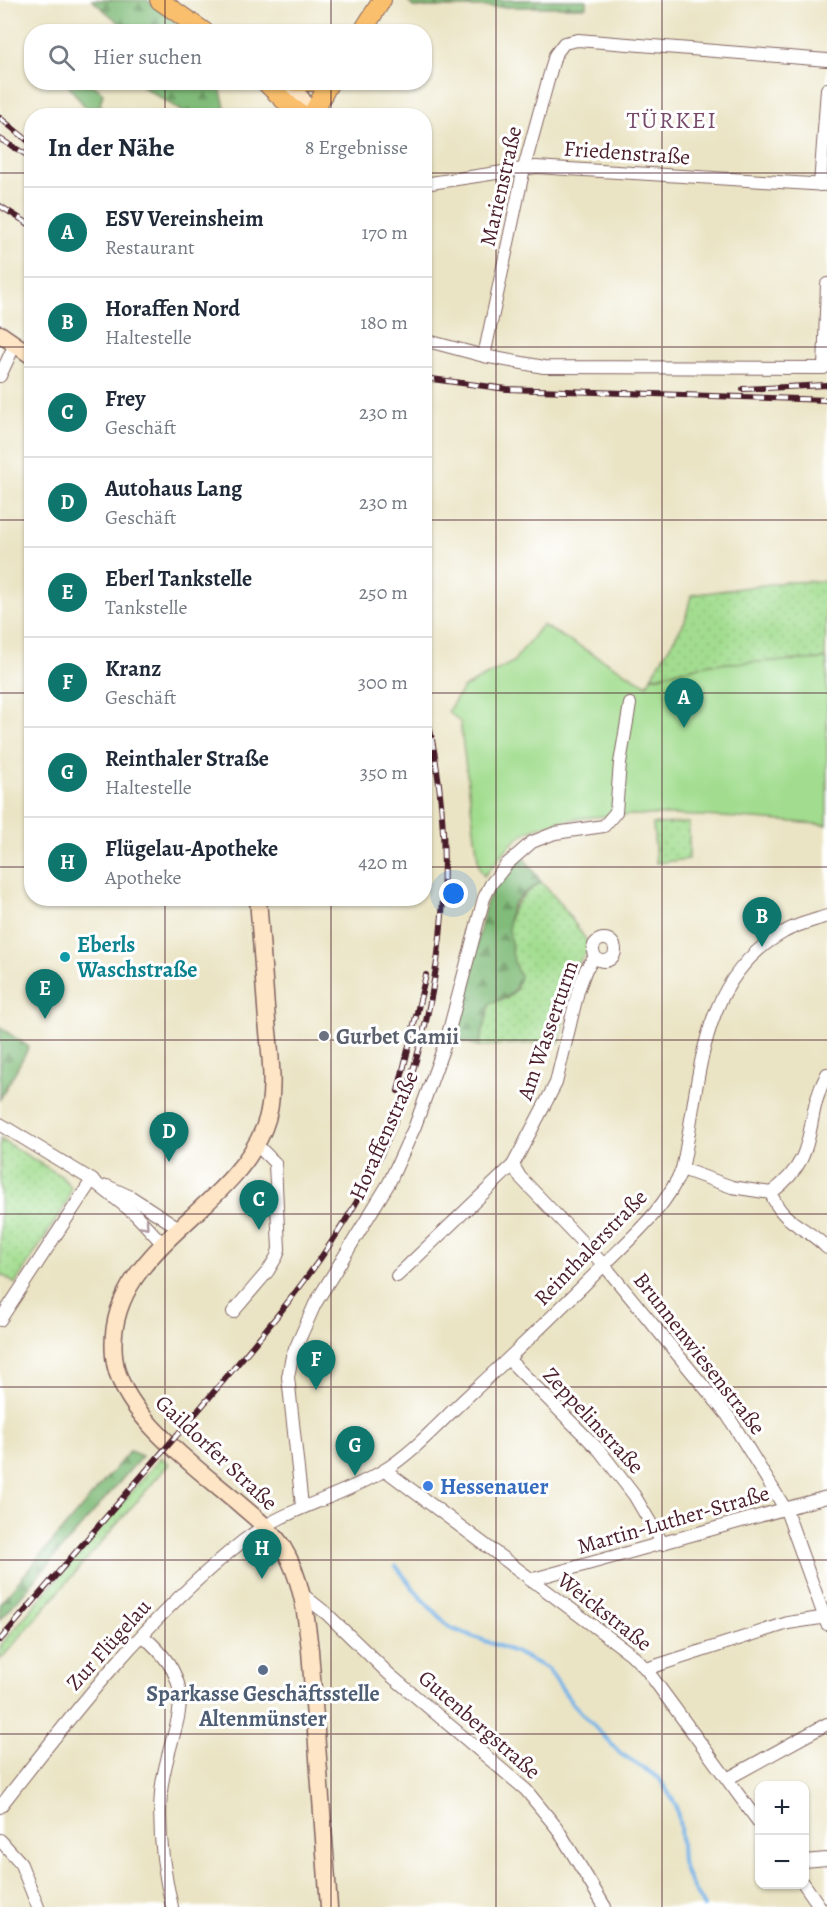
<!DOCTYPE html>
<html lang="de">
<meta charset="utf-8">
<style>
:root{--surface:#fff;--page:#f6f6f7;--text:#1f2937;--muted:#747a83;--line:#e0e1e3;--accent:#0f766e}
body{margin:0;font-family:Alegreya,serif;background:var(--page);color:var(--text)}
.controls{position:absolute;right:18px;bottom:18px;display:grid;overflow:hidden;border-radius:12px;box-shadow:0 2px 4px #0004}
.controls button{width:54px;height:54px;display:grid;place-items:center;padding:0;border:0;border-bottom:2px solid var(--line);background:var(--surface);color:var(--text);font:30px sans-serif}
.you{position:absolute;left:454px;top:894px;width:21px;height:21px;margin:-15px;border:4px solid #fff;border-radius:50%;background:#1a73e8;box-shadow:0 0 0 9px #1a73e833}
.badge{display:grid;place-items:center;width:39px;height:39px;border-radius:50%;background:var(--accent);color:#fff;font-size:20px;font-weight:700}
.pin{position:absolute;translate:-50% -50px;filter:drop-shadow(0 2px 3px #0008)}
.pin::after{content:'';position:absolute;top:32px;width:21px;height:18px;background:inherit;clip-path:polygon(0 0,100% 0,50% 100%)}
.list{margin:0;padding:0;list-style:none}
h2{display:flex;justify-content:space-between;align-items:center;height:78px;margin:0;padding:0 24px;font-size:26px}
h2 small{font-size:20px;font-weight:400;color:var(--muted)}
.list li{display:grid;grid-template-columns:39px 1fr auto;gap:18px;align-items:center;box-sizing:border-box;height:90px;padding:0 24px;border-top:2px solid var(--line)}
.list b{display:block;font-size:22px;white-space:nowrap}
.list p{margin:0;font-size:20px;white-space:nowrap;color:var(--muted)}
.list em{font-size:20px;font-style:normal;color:var(--muted)}
.icon{flex:none;width:33px;height:33px;fill:none;stroke:currentColor;stroke-width:2;stroke-linecap:round;stroke-linejoin:round}
.map{position:relative;flex:none;width:827px;height:1907px;overflow:hidden}
.search{position:absolute;background:var(--surface);box-shadow:0 2px 4px #0004;left:24px;top:24px;width:408px;height:66px;display:flex;align-items:center;gap:15px;box-sizing:border-box;padding:0 21px;border-radius:24px;color:var(--muted);font-size:22px}
.panel{position:absolute;background:var(--surface);box-shadow:0 2px 4px #0004;left:24px;top:108px;width:408px;height:798px;border-radius:24px}
.map>svg:first-child{display:block}
.grass{fill:url(#grass-dots);stroke:#767e5d;stroke-width:1.5}
.forest{fill:url(#forest-firs);stroke:#666e52;stroke-width:1.5}
.park{fill:#a2dd8f;stroke:#767e5d;stroke-width:1.5}
.lines{fill:none;stroke-linecap:round;stroke-linejoin:round}
.stream{stroke:#75b3e8;stroke-width:4}
.minor-casing{stroke:#826461;stroke-width:14}
.secondary-casing{stroke:#826461;stroke-width:19}
.primary-casing{stroke:#826461;stroke-width:20}
.minor{stroke:#fff;stroke-width:12}
.secondary{stroke:#fde5c5;stroke-width:16}
.primary{stroke:#f9bf6d;stroke-width:18}
.rail-casing{stroke:#4a1f2b;stroke-width:6}
.rail{stroke:#fff;stroke-width:4;stroke-dasharray:11;stroke-linecap:butt}
.oneway{stroke:#ae9aa0}
.grid{fill:none;stroke:#4a1f2b;stroke-width:1.5;stroke-opacity:0.55}
.culture-dot{fill:#0f9aa8;stroke:#fff;stroke-width:2}
.worship-dot{fill:#6b7280;stroke:#fff;stroke-width:2}
.shop-dot{fill:#3f7fe0;stroke:#fff;stroke-width:2}
.service-dot{fill:#5c6f8a;stroke:#fff;stroke-width:2}
.labels{text-anchor:middle;stroke-width:6;stroke-linejoin:round;paint-order:stroke}
.street-label{font-size:22px;fill:#4a1f2b;stroke:#fff}
.culture-label{font-size:22px;font-weight:bold;fill:#0d838f;stroke:#fff;text-anchor:start}
.worship-label{font-size:22px;font-weight:bold;fill:#5b616d;stroke:#fff;text-anchor:start}
.shop-label{font-size:22px;font-weight:bold;fill:#366cbe;stroke:#fff;text-anchor:start}
.service-label{font-size:22px;font-weight:bold;fill:#4e5e75;stroke:#fff}
.neighbourhood-label{font-size:24px;letter-spacing:1.5px;fill:#784b6a;stroke:#fff}
</style>
<div class="map">
<svg width="827" height="1907" viewBox="0 0 827 1907">
<defs>
<pattern id="grass-dots" width="8" height="8" patternUnits="userSpaceOnUse" patternTransform="scale(1.5)"><rect width="8" height="8" fill="#a2dd8f"/><path d="M2 2h.1M6 6h.1" fill="none" stroke="#8dbd7c" stroke-width="1.8" stroke-linecap="round"/></pattern>
<pattern id="forest-firs" width="22" height="20" patternUnits="userSpaceOnUse" patternTransform="scale(1.5)"><rect width="22" height="20" fill="#81bc7a"/><path d="M5 1l3.5 6h-7zM16 11l3.5 6h-7z" fill="#6c9864"/></pattern>
</defs>
<rect width="100%" height="100%" fill="#fff"/>
<filter id="ink" filterUnits="userSpaceOnUse"><feTurbulence type="fractalNoise" baseFrequency=".0167" numOctaves="2"/><feDisplacementMap in="SourceGraphic" scale="12" xChannelSelector="R" yChannelSelector="G"/><feConvolveMatrix kernelMatrix="1 2 1 2 8 2 1 2 1" color-interpolation-filters="sRGB"/></filter>
<filter id="wash" filterUnits="userSpaceOnUse"><feTurbulence type="fractalNoise" baseFrequency=".008" numOctaves="4" result="noise"/><feDisplacementMap in="SourceGraphic" scale="24" xChannelSelector="R" yChannelSelector="G"/><feGaussianBlur stdDeviation="1.35" result="paint"/><feColorMatrix in="noise" values="0 0 0 0 0 0 0 0 0 0 0 0 0 0 0 0 0 1.4 0 .05"/><feComposite in="paint" operator="in"/></filter>
<g filter="url(#wash)">
<rect width="100%" height="100%" fill="#eae4c4"/>
<g class="grass">
<polygon points="827,581 825,659 710,664 651,677 685,621 691,595 785,582"/>
<polygon points="689,823 689,859 656,863 653,824"/>
<path d="M541,882L562,905L591,947C569,965 564,1016 560,1042L479,1046L490,1003L507,998L517,989C510,939 492,913 541,882Z"/>
<polygon points="0,1139 61,1176 71,1187 67,1203 15,1284 0,1273"/>
<polygon points="161,1457 169,1464 0,1660 0,1646"/>
</g>
<g class="forest">
<polygon points="92,0 147,0 187,31 129,31"/>
<polygon points="407,0 586,0 586,7 413,7"/>
<polygon points="66,83 91,83 103,93 100,105 113,115 92,115"/>
<polygon points="137,83 219,83 227,115 188,115"/>
<path d="M522,855L541,882C510,901 505,908 511,944C512,956 514,966 520,976C516,994 507,998 490,1003L479,1046L455,1040L486,904L499,878Z"/>
<polygon points="0,1027 29,1047 0,1099"/>
<polygon points="130,1451 142,1456 0,1620 0,1603"/>
</g>
<path class="park" d="M542,625L647,685L651,678L710,664L827,659V825C763,820 566,799 518,838C505,848 495,864 484,876L479,867L460,722L448,711L463,688L513,662Z"/>
<g class="lines">
<polyline class="stream" points="396,1566 421,1598 450,1628 515,1652 548,1669 573,1704 621,1754 659,1778 676,1805 680,1827 682,1861 688,1879 704,1907"/>
</g>
</g>
<g filter="url(#ink)">
<g class="lines">
<g class="minor-casing">
<g id="minor">
<polyline points="424,184 536,167 827,185"/>
<polyline points="820,185 827,89"/>
<polyline points="424,340 484,356 544,367 824,368 827,284"/>
<polyline points="484,356 524,168 555,55 564,43 578,40 827,60"/>
<polyline points="0,376 15,344"/>
<circle cx="604" cy="950" r="11"/>
<polyline points="0,1124 92,1180 135,1214 163,1244"/>
<polyline points="513,1165 520,1177 604,1265 728,1416 786,1510 827,1624"/>
<path d="M682,1169L732,1187L771,1193C823,1154 801,1123 827,1074"/>
<polyline points="107,1186 131,1197 179,1228"/>
<path d="M771,1193C782,1224 806,1226 827,1248"/>
<polyline points="397,1276 513,1165 556,1083 578,991 586,969 595,957"/>
<polyline points="233,1312 268,1271 277,1256 279,1249 275,1163 256,1144"/>
<polyline points="0,1320 92,1180"/>
<polyline points="508,1359 600,1451 634,1495 663,1544"/>
<polyline points="385,1470 631,1654 646,1669 760,1824"/>
<polyline points="302,1506 288,1377 292,1356 315,1304 389,1183 415,1126 447,1038 484,898 491,884 507,864 532,842 555,833 604,826 616,812 620,763 630,704"/>
<polyline points="530,1580 827,1497"/>
<polyline points="302,1594 327,1614 389,1674 526,1790 557,1828 605,1907"/>
<path d="M143,1636C209,1691 168,1724 161,1792C158,1831 163,1869 172,1907"/>
<polyline points="646,1669 788,1623 827,1617"/>
<polyline points="727,1779 827,1724"/>
<path d="M0,1807C73,1713 149,1615 243,1541C285,1508 337,1499 383,1471C414,1452 441,1421 468,1396C515,1353 560,1309 605,1264C634,1235 666,1208 682,1169C701,1084 696,981 784,932C797,924 813,921 827,916"/>
<polyline points="0,1840 20,1862 38,1907"/>
<polyline points="804,1861 827,1859"/>
<polyline points="804,1884 820,1907"/>
</g>
</g>
<g class="secondary-casing">
<g id="secondary">
<polyline points="282,82 302,99 309,116"/>
<polyline points="0,334 32,356"/>
<path d="M258,898C261,939 264,980 267,1021C270,1055 277,1096 264,1128C230,1214 104,1251 114,1356C119,1415 202,1471 244,1508C257,1519 272,1531 282,1546C302,1578 306,1614 310,1650L329,1907"/>
</g>
</g>
<g class="primary-casing">
<g id="primary">
<polyline points="159,0 205,32"/>
<polyline points="362,32 382,0"/>
<polyline points="265,82 292,108 305,116"/>
<polyline points="294,82 314,82"/>
<polyline points="311,116 330,82"/>
</g>
</g>
<use href="#minor" class="minor"/>
<use href="#secondary" class="secondary"/>
<use href="#primary" class="primary"/>
<g class="rail-casing">
<g id="rail">
<polyline points="0,118 32,144"/>
<polyline points="0,139 32,158"/>
<polyline points="0,206 32,226"/>
<polyline points="424,378 507,389 827,400"/>
<polyline points="743,389 827,385"/>
<polyline points="398,1091 426,975"/>
<path d="M0,1640C67,1562 135,1484 202,1406C257,1341 313,1277 356,1203C440,1054 466,870 424,704"/>
</g>
</g>
<use href="#rail" class="rail"/>
</g>
<defs><path id="oneway-chevron" d="M-2-3.5L2.5 0L-2 3.5" fill="none" stroke-width="1.6" stroke-linecap="round" stroke-linejoin="round" transform="scale(1.5)"/></defs>
<use class="oneway" href="#oneway-chevron" transform="translate(145 1225) rotate(48)"/>
</g>
<path class="grid" d="M165,0V32M331,0V32M496,0V1907M662,0V1907M165,82V116M331,82V116M0,173H32M424,173H827M0,347H32M424,347H827M0,520H32M424,520H827M0,693H32M424,693H827M0,867H32M424,867H827M165,898V1907M331,898V1907M0,1040H827M0,1214H827M0,1387H827M0,1560H827M0,1734H827"/>
<circle class="culture-dot" cx="65" cy="957" r="6"/>
<circle class="worship-dot" cx="324" cy="1036" r="6"/>
<circle class="shop-dot" cx="428" cy="1486" r="6"/>
<circle class="service-dot" cx="263" cy="1670" r="6"/>
<g class="labels">
<g class="street-label">
<text transform="translate(627 152) rotate(4)" y="8">Friedenstraße</text>
<text transform="translate(500 186) rotate(-77)" y="8">Marienstraße</text>
<text transform="translate(547 1030) rotate(-71)" y="8">Am Wasserturm</text>
<text transform="translate(383 1135) rotate(-66)" y="8">Horaffenstraße</text>
<text transform="translate(590 1247) rotate(-46)" y="8">Reinthalerstraße</text>
<text transform="translate(700 1353) rotate(52)" y="8">Brunnenwiesenstraße</text>
<text transform="translate(594 1420) rotate(47)" y="8">Zeppelinstraße</text>
<text transform="translate(217 1452) rotate(43)" y="8">Gaildorfer Straße</text>
<text transform="translate(673 1519) rotate(-16)" y="8">Martin-Luther-Straße</text>
<text transform="translate(605 1611) rotate(38)" y="8">Weickstraße</text>
<text transform="translate(108 1644) rotate(-48)" y="8">Zur Flügelau</text>
<text transform="translate(480 1724) rotate(41)" y="8">Gutenbergstraße</text>
</g>
<g class="culture-label">
<text x="77" y="952">Eberls<tspan x="77" dy="25">Waschstraße</tspan></text>
</g>
<g class="worship-label">
<text x="336" y="1044">Gurbet Camii</text>
</g>
<g class="shop-label">
<text x="440" y="1494">Hessenauer</text>
</g>
<g class="service-label">
<text x="263" y="1701">Sparkasse Geschäftsstelle<tspan x="263" dy="25">Altenmünster</tspan></text>
</g>
<g class="neighbourhood-label">
<text x="672" y="128">TÜRKEI</text>
</g>
</g>
</svg>
<div class="controls">
<button>+</button>
<button>−</button>
</div>
<div class="you"></div>
<div class="pin badge" style="left:684px;top:728px">A</div>
<div class="pin badge" style="left:762px;top:947px">B</div>
<div class="pin badge" style="left:259px;top:1230px">C</div>
<div class="pin badge" style="left:169px;top:1162px">D</div>
<div class="pin badge" style="left:45px;top:1019px">E</div>
<div class="pin badge" style="left:316px;top:1390px">F</div>
<div class="pin badge" style="left:355px;top:1476px">G</div>
<div class="pin badge" style="left:262px;top:1579px">H</div>
<div class="search"><svg class="icon" aria-label="search" viewBox="0 0 24 24"><circle cx="10" cy="10" r="6"/><path d="M15 15l6 6"/></svg>Hier suchen</div>
<section class="panel">
<h2>In der Nähe<small>8 Ergebnisse</small></h2>
<ul class="list">
<li><span class="badge">A</span><div><b>ESV Vereinsheim</b><p>Restaurant</p></div><em>170 m</em></li>
<li><span class="badge">B</span><div><b>Horaffen Nord</b><p>Haltestelle</p></div><em>180 m</em></li>
<li><span class="badge">C</span><div><b>Frey</b><p>Geschäft</p></div><em>230 m</em></li>
<li><span class="badge">D</span><div><b>Autohaus Lang</b><p>Geschäft</p></div><em>230 m</em></li>
<li><span class="badge">E</span><div><b>Eberl Tankstelle</b><p>Tankstelle</p></div><em>250 m</em></li>
<li><span class="badge">F</span><div><b>Kranz</b><p>Geschäft</p></div><em>300 m</em></li>
<li><span class="badge">G</span><div><b>Reinthaler Straße</b><p>Haltestelle</p></div><em>350 m</em></li>
<li><span class="badge">H</span><div><b>Flügelau-Apotheke</b><p>Apotheke</p></div><em>420 m</em></li>
</ul>
</section>
</div>
